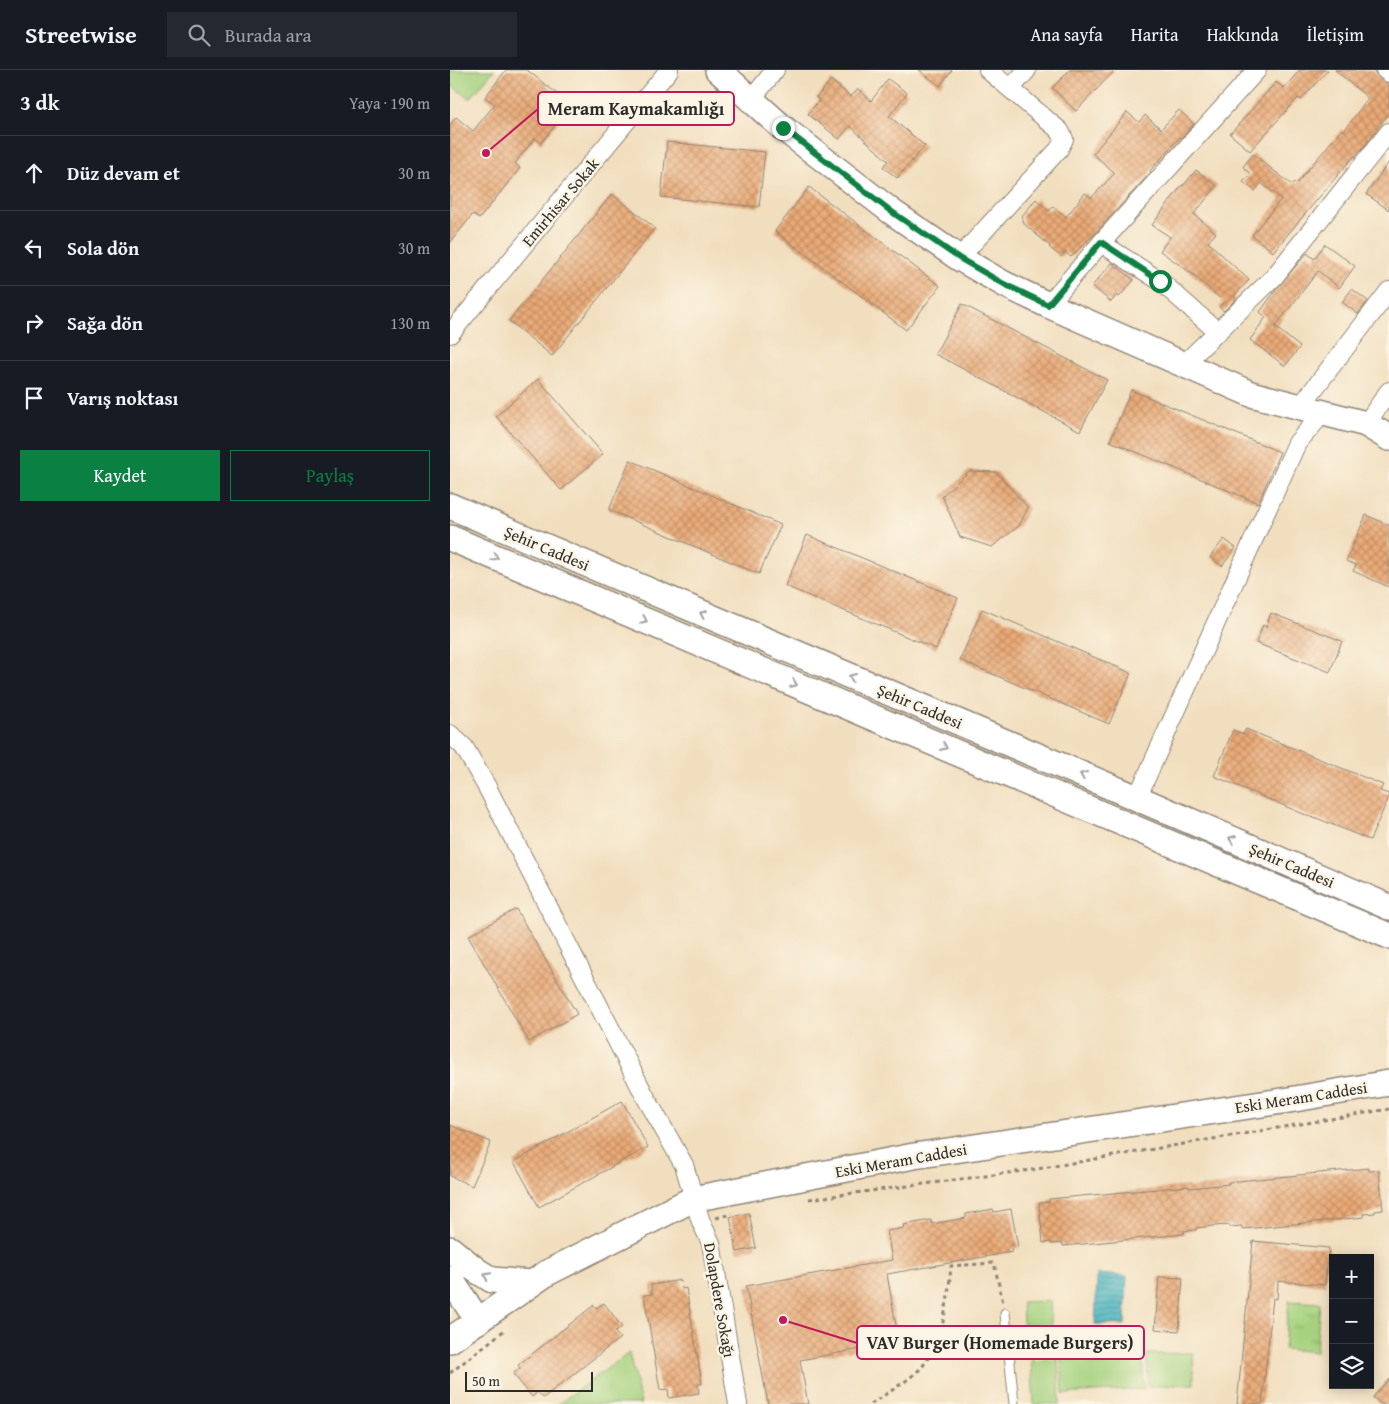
<!DOCTYPE html>
<html lang="tr">
<meta charset="utf-8">
<style>
:root{--surface:#171b24;--page:#242831;--text:#f1f3f6;--muted:#9ea1a6;--line:#363941;--accent:#0b8043}
body{margin:0;font-family:"Gentium Book Plus",serif;background:var(--page);color:var(--text)}
.controls{position:absolute;right:15px;bottom:15px;display:grid;overflow:hidden;border-radius:0px;box-shadow:0 2px 12px #0003}
.controls button{width:45px;height:45px;display:grid;place-items:center;padding:0;border:0;border-bottom:1px solid var(--line);background:var(--surface);color:var(--text);font:25px sans-serif}
.scale{position:absolute;left:15px;bottom:12px;width:128px;box-sizing:border-box;padding-left:5px;border:2px solid #2b2b2b;border-top:0;font-size:14px;line-height:18px;white-space:nowrap;color:#2b2b2b;-webkit-text-stroke:4px #fcf5e5;paint-order:stroke}
.stop{position:absolute;width:15px;height:15px;margin:-11px;border:4px solid #0b8043;border-radius:50%;background:#fff}
.stop.end{background:#0b8043;border-color:#fff;box-shadow:0 1px 5px #0008}
.list{margin:0;padding:0;list-style:none}
h2{display:flex;justify-content:space-between;align-items:center;height:65px;margin:0;padding:0 20px;font-size:21px}
h2 small{font-size:16px;font-weight:400;color:var(--muted)}
.list li{display:grid;grid-template-columns:32px 1fr auto;gap:15px;align-items:center;box-sizing:border-box;height:75px;padding:0 20px;border-top:1px solid var(--line)}
.list b{display:block;font-size:19px;white-space:nowrap}
.list em{font-size:16px;font-style:normal;color:var(--muted)}
.actions{display:flex;gap:10px;padding:15px 20px}
.actions a{flex:1;padding:11px 0;border:1px solid var(--accent);border-radius:0px;text-align:center;font-size:18px;color:var(--accent)}
.actions .main{background:var(--accent);color:#fff}
.icon{flex:none;width:28px;height:28px;fill:none;stroke:currentColor;stroke-width:2;stroke-linecap:round;stroke-linejoin:round}
.map{position:relative;flex:none;width:939px;height:1334px;overflow:hidden}
header{display:flex;align-items:center;gap:30px;box-sizing:border-box;height:70px;padding:0 25px;background:var(--surface);border-bottom:1px solid var(--line)}
header strong{font-size:24px}
nav{display:flex;gap:28px;margin-inline-start:auto;font-size:18px}
.search{width:350px;height:45px;background:var(--page);display:flex;align-items:center;gap:12px;box-sizing:border-box;padding:0 18px;border-radius:0px;color:var(--muted);font-size:19px}
main{display:flex}
aside{flex:1;background:var(--surface)}
.map>svg:first-child{display:block}
.green{fill:#a6d27f;stroke:#687e55}
.park{fill:url(#park-tufts);stroke:#687e55}
.water{fill:url(#water-rules);stroke:#376e74}
.building{fill:url(#building-cross-hatch)}
.lines{fill:none;stroke-linecap:round;stroke-linejoin:round}
.lane-casing{stroke:#8e8474;stroke-width:11}
.street-casing{stroke:#8e8474;stroke-width:20}
.secondary-casing{stroke:#8e8474;stroke-width:28}
.path{stroke:#8e8474;stroke-width:3;stroke-dasharray:4 4;stroke-linecap:butt}
.lane{stroke:#fff;stroke-width:9}
.street{stroke:#fff;stroke-width:18}
.secondary{stroke:#fff;stroke-width:25}
.oneway{stroke:#a0a0a0}
.route{stroke:#0b8043;stroke-width:6}
.labels{text-anchor:middle;stroke-width:5;stroke-linejoin:round;paint-order:stroke}
.street-label{font-size:16px;fill:#2b2b2b;stroke:#fcf5e5}
.leader{fill:none;stroke:#c2185b;stroke-width:2}
.callout-dot{fill:#c2185b;stroke:#fcf5e5;stroke-width:2}
.callout{fill:#fcf5e5;stroke:#c2185b;stroke-width:2}
.callout-label{font-size:18px;text-anchor:middle;font-weight:bold;fill:#2b2b2b}
</style>
<header>
<strong>Streetwise</strong>
<div class="search"><svg class="icon" aria-label="search" viewBox="0 0 24 24"><circle cx="10" cy="10" r="6"/><path d="M15 15l6 6"/></svg>Burada ara</div>
<nav><a>Ana sayfa</a><a>Harita</a><a>Hakkında</a><a>İletişim</a></nav>
</header>
<main>
<aside>
<h2>3 dk<small>Yaya · 190 m</small></h2>
<ul class="list">
<li><svg class="icon" aria-label="ahead" viewBox="0 0 24 24"><path d="M12 20V5M6 11l6-6 6 6"/></svg><div><b>Düz devam et</b></div><em>30 m</em></li>
<li><svg class="icon" aria-label="left" viewBox="0 0 24 24"><path d="M17 20v-9H6M10 6l-5 5 5 5"/></svg><div><b>Sola dön</b></div><em>30 m</em></li>
<li><svg class="icon" aria-label="right" viewBox="0 0 24 24"><path d="M7 20v-9h11M14 6l5 5-5 5"/></svg><div><b>Sağa dön</b></div><em>130 m</em></li>
<li><svg class="icon" aria-label="arrive" viewBox="0 0 24 24"><path d="M6 21V4h12l-3 4 3 4H6"/></svg><div><b>Varış noktası</b></div></li>
</ul>
<div class="actions"><a class="main">Kaydet</a><a>Paylaş</a></div>
</aside>
<div class="map">
<svg width="939" height="1334" viewBox="0 0 939 1334">
<defs>
<pattern id="park-tufts" width="24" height="20" patternUnits="userSpaceOnUse" patternTransform="scale(1.25)"><rect width="24" height="20" fill="#a6d27f"/><path d="M3 7l-1-3M5 7V3M7 7l1-3M15 17l-1-3M17 17v-4M19 17l1-3" fill="none" stroke="#8fb46e"/></pattern>
<pattern id="water-rules" width="6" height="5" patternUnits="userSpaceOnUse" patternTransform="scale(1.25)"><rect width="6" height="5" fill="#43b2be"/><path d="M0 2.5h6" fill="none" stroke="#38919b"/></pattern>
<pattern id="building-cross-hatch" width="8" height="8" patternUnits="userSpaceOnUse" patternTransform="scale(1.25)"><rect width="8" height="8" fill="#eaaa77"/><path d="M0 0l8 8M0 8l8-8" fill="none" stroke="#be8b62"/></pattern>
</defs>
<rect width="100%" height="100%" fill="#fcf5e5"/>
<filter id="ink" filterUnits="userSpaceOnUse"><feTurbulence type="fractalNoise" baseFrequency=".02" numOctaves="2"/><feDisplacementMap in="SourceGraphic" scale="10" xChannelSelector="R" yChannelSelector="G"/><feConvolveMatrix kernelMatrix="1 2 1 2 8 2 1 2 1" color-interpolation-filters="sRGB"/></filter>
<filter id="wash" filterUnits="userSpaceOnUse"><feTurbulence type="fractalNoise" baseFrequency=".0096" numOctaves="4" result="noise"/><feDisplacementMap in="SourceGraphic" scale="20" xChannelSelector="R" yChannelSelector="G"/><feGaussianBlur stdDeviation="1.12" result="paint"/><feColorMatrix in="noise" values="0 0 0 0 0 0 0 0 0 0 0 0 0 0 0 0 0 1.4 0 .05"/><feComposite in="paint" operator="in"/></filter>
<g filter="url(#wash)">
<rect width="100%" height="100%" fill="#f1debe"/>
<g class="green">
<polygon points="0,0 44,0 20,29 1,15 0,17"/>
<polygon points="600,1231 603,1286 575,1287 572,1232"/>
<polygon points="692,1278 694,1319 613,1324 611,1283"/>
<polygon points="179,1283 191,1334 108,1334"/>
<polygon points="743,1283 744,1314 698,1316 697,1284"/>
<polygon points="608,1289 610,1334 584,1334 581,1291"/>
</g>
<polygon class="park" points="839,1231 870,1233 866,1282 834,1279"/>
<polygon class="water" points="647,1204 677,1206 675,1255 645,1254"/>
<g id="blocks">
<g class="building">
<polygon points="56,0 77,0 121,35 91,73 85,68 65,93 70,98 29,149 23,144 0,173 0,55 6,47 23,61 45,34 35,27"/>
<polygon points="469,0 502,0 490,16"/>
<polygon points="620,0 665,0 626,41 602,18"/>
<polygon points="850,0 878,0 851,30 848,28 800,81 780,64 826,12 834,18"/>
<polygon points="885,0 923,0 929,8 939,14 939,43 906,87 905,86 898,93 823,182 802,165 831,129 811,113 805,121 793,112 801,104 793,97 803,84 842,115 844,112 846,114 892,59 894,61 918,28"/>
<polygon points="438,9 457,23 439,46 475,76 447,108 433,97 438,91 400,56 389,69 358,44 369,30 366,28 381,10 401,27 408,19 421,31"/>
<polygon points="729,40 744,54 731,68 730,67 700,101 701,102 647,161 621,187 615,182 611,187 599,177 600,176 574,154 572,146 586,129 599,141 603,136 616,147 635,123 641,128 665,103 643,84 677,42 689,52 695,45 711,59"/>
<polygon points="217,72 315,82 309,137 211,127"/>
<polygon points="939,92 939,140 916,124"/>
<polygon points="746,100 767,116 744,144 766,163 758,172 799,210 784,226 786,229 774,241 769,237 774,232 744,205 710,181 720,167 702,155 732,115 733,116"/>
<polygon points="359,117 490,216 456,260 325,161"/>
<polygon points="162,124 205,158 102,286 59,251"/>
<polygon points="875,174 905,196 889,218 868,201 825,257 850,277 835,296 800,270 816,247 810,242 828,217 857,183 864,189"/>
<polygon points="662,193 684,210 669,227 667,225 661,232 642,216"/>
<polygon points="902,219 918,231 908,244 892,232"/>
<polygon points="512,234 657,310 630,361 485,284"/>
<polygon points="88,309 153,384 111,420 46,346"/>
<polygon points="681,320 830,382 808,433 660,371"/>
<polygon points="180,390 331,455 309,504 159,440"/>
<polygon points="519,401 546,402 578,438 569,456 542,477 510,467 492,426"/>
<polygon points="916,445 939,455 939,517 903,501 906,495 896,491"/>
<polygon points="357,465 508,528 486,579 335,516"/>
<polygon points="774,469 786,478 772,496 760,487"/>
<polygon points="532,539 681,603 659,654 510,590"/>
<polygon points="821,543 892,571 880,602 806,573 813,555 816,557"/>
<polygon points="796,659 933,715 930,721 939,724 939,727 920,770 864,747 863,748 764,706 783,660 793,664"/>
<polygon points="66,839 127,944 79,972 18,866"/>
<polygon points="172,1031 198,1077 89,1137 64,1092"/>
<polygon points="0,1055 41,1072 22,1116 0,1106"/>
<polygon points="919,1098 919,1101 929,1100 933,1140 925,1141 925,1143 913,1144 914,1147 805,1158 792,1159 792,1156 780,1157 780,1155 762,1156 746,1158 746,1160 734,1161 734,1164 613,1176 613,1173 601,1174 601,1172 593,1173 589,1133 599,1132 599,1129 739,1116 739,1118 750,1117 779,1114 778,1112"/>
<polygon points="543,1139 544,1142 561,1139 568,1177 561,1179 562,1182 437,1204 449,1272 350,1290 358,1334 318,1334 296,1216 442,1190 437,1161 454,1158 453,1155 481,1150 482,1154 516,1148 516,1144"/>
<polygon points="299,1143 306,1178 287,1182 280,1147"/>
<polygon points="803,1171 879,1178 875,1215 828,1211 827,1229 823,1228 812,1334 787,1334"/>
<polygon points="709,1207 733,1208 729,1261 705,1259"/>
<polygon points="231,1210 232,1219 236,1218 252,1314 248,1314 249,1323 219,1328 218,1319 210,1320 194,1225 202,1224 201,1215"/>
<polygon points="154,1233 172,1257 165,1262 170,1268 93,1328 88,1322 82,1327 63,1304 70,1298 68,1295 144,1235 146,1238"/>
<polygon points="939,1309 939,1334 930,1334 923,1327"/>
</g>
</g>
</g>
<g filter="url(#ink)">
<use href="#blocks" fill-opacity="0" stroke="#8e8474" stroke-width="1"/>
<g class="lines">
<g class="lane-casing">
<polyline id="lane" points="555,1243 564,1334"/>
</g>
<g class="street-casing">
<g id="street">
<polyline points="935,0 939,3"/>
<polyline points="561,18 577,0"/>
<polyline points="301,30 325,0"/>
<polyline points="651,173 710,211 768,262"/>
<polyline points="509,188 609,79 614,69 610,61 538,0"/>
<polyline points="598,235 651,173 807,0"/>
<polyline points="0,264 219,0"/>
<polyline points="734,294 824,207 939,62"/>
<polyline points="850,337 939,221"/>
<polyline points="916,354 939,321"/>
<polyline points="0,664 14,677 37,717 195,1026 234,1095 251,1152 261,1173 288,1334"/>
<polyline points="687,728 847,373 873,343"/>
</g>
</g>
<g class="secondary-casing">
<g id="secondary">
<polyline points="268,0 333,58 442,142 509,188 554,214 598,235 801,324 916,354 939,368"/>
<polyline points="0,436 687,728 939,837"/>
<polyline points="0,468 939,866"/>
<polyline points="0,1179 26,1200 42,1210 82,1213"/>
<polyline points="0,1208 28,1251"/>
<polyline points="0,1270 97,1203 243,1129 464,1086 839,1030 939,1013"/>
</g>
</g>
<g class="path">
<polyline points="359,1129 581,1100 939,1039"/>
<polyline points="266,1148 282,1144"/>
<polyline points="0,1303 56,1259"/>
<path d="M421,1334C434,1325 461,1309 471,1298C494,1271 498,1230 501,1196L544,1193L553,1233"/>
</g>
<use href="#lane" class="lane"/>
<use href="#street" class="street"/>
<use href="#secondary" class="secondary"/>
</g>
<defs><path id="oneway-chevron" d="M-2-3.5L2.5 0L-2 3.5" fill="none" stroke-width="1.6" stroke-linecap="round" stroke-linejoin="round" transform="scale(1.25)"/></defs>
<g class="oneway">
<use href="#oneway-chevron" transform="translate(45 487) rotate(22)"/>
<use href="#oneway-chevron" transform="translate(253 544) rotate(-157)"/>
<use href="#oneway-chevron" transform="translate(194 550) rotate(23)"/>
<use href="#oneway-chevron" transform="translate(402 607) rotate(-157)"/>
<use href="#oneway-chevron" transform="translate(344 614) rotate(23)"/>
<use href="#oneway-chevron" transform="translate(494 677) rotate(23)"/>
<use href="#oneway-chevron" transform="translate(633 705) rotate(-157)"/>
<use href="#oneway-chevron" transform="translate(782 769) rotate(-157)"/>
<use href="#oneway-chevron" transform="translate(37 1206) rotate(-153)"/>
</g>
</g>
<g class="lines" filter="url(#ink)">
<polyline class="route" points="333,58 442,142 509,188 554,214 598,235 651,172 710,211"/>
</g>
<g class="labels">
<g class="street-label">
<text transform="translate(110 132) rotate(-50)" y="6">Emirhisar Sokak</text>
<text transform="translate(97 478) rotate(23)" y="6">Şehir Caddesi</text>
<text transform="translate(470 636) rotate(23)" y="6">Şehir Caddesi</text>
<text transform="translate(842 795) rotate(23)" y="6">Şehir Caddesi</text>
<text transform="translate(851 1027) rotate(-9)" y="6">Eski Meram Caddesi</text>
<text transform="translate(451 1090) rotate(-10)" y="6">Eski Meram Caddesi</text>
<text transform="translate(270 1230) rotate(80)" y="6">Dolapdere Sokağı</text>
</g>
</g>
<path class="leader" d="M36 83L88 39M333 1250L407 1273"/>
<g class="callout-dot">
<circle cx="36" cy="83" r="5"/>
<circle cx="333" cy="1250" r="5"/>
</g>
<g class="callout">
<rect x="88" y="22" width="196" height="33" rx="5"/>
<rect x="407" y="1256" width="287" height="33" rx="5"/>
</g>
<g class="callout-label">
<text x="186" y="45">Meram Kaymakamlığı</text>
<text x="550" y="1279">VAV Burger (Homemade Burgers)</text>
</g>
</svg>
<div class="controls">
<button>+</button>
<button>−</button>
<button><svg class="icon" aria-label="layers" viewBox="0 0 24 24"><path d="M12 4l9 5-9 5-9-5zM3 14l9 5 9-5"/></svg></button>
</div>
<div class="scale">50 m</div>
<div class="stop" style="left:710px;top:211px"></div>
<div class="stop end" style="left:333px;top:58px"></div>
</div>
</main>
